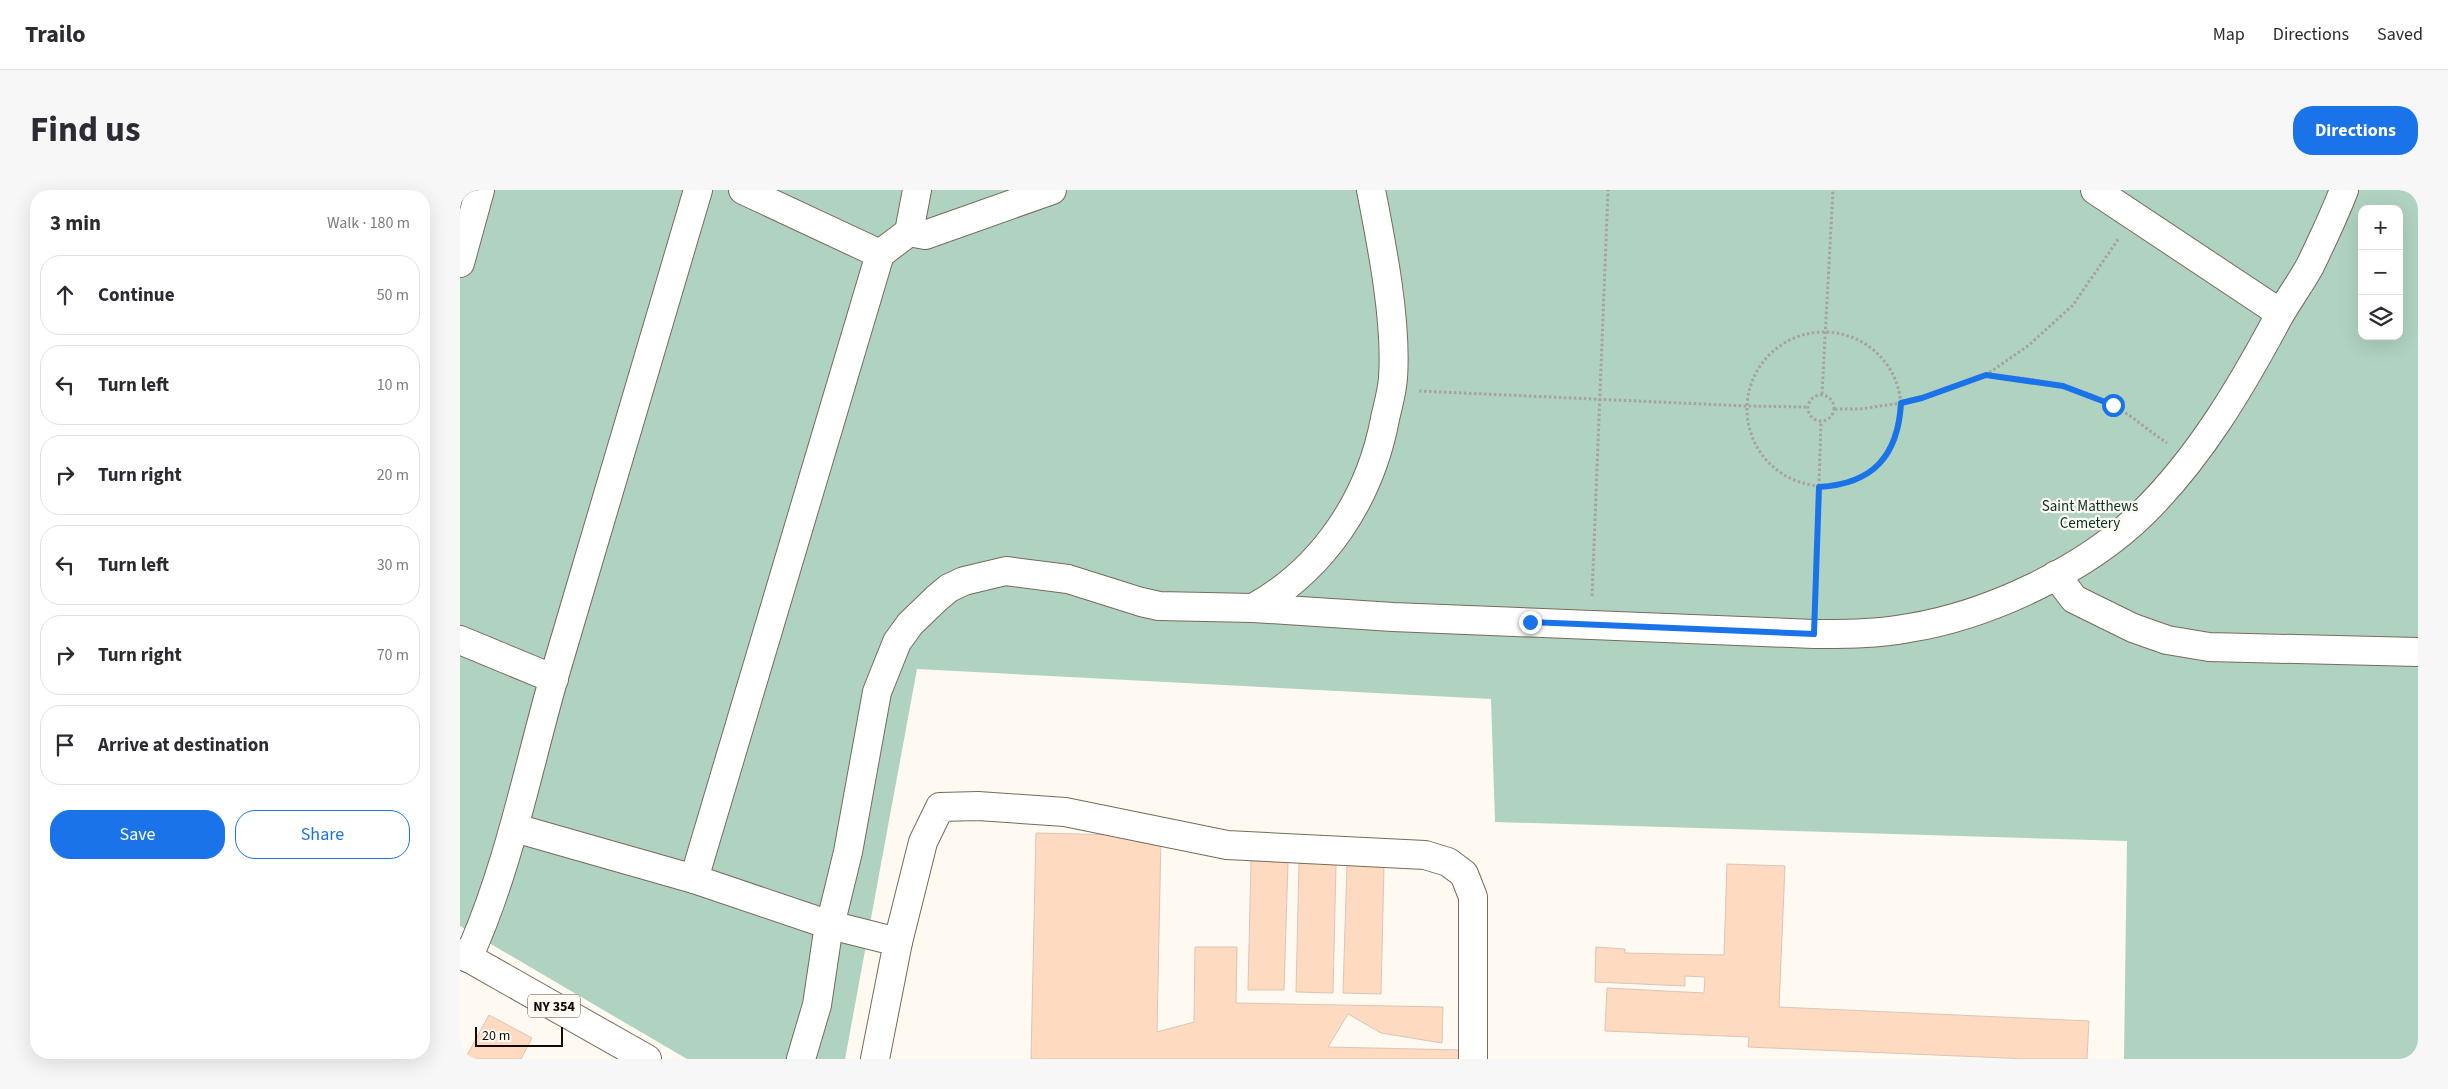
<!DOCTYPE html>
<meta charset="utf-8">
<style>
:root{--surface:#fff;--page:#f7f7f7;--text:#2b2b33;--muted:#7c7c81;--line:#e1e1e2;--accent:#1a73e8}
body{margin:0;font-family:"Source Sans 3",sans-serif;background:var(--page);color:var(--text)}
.controls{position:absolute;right:15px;top:15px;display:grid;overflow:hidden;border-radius:10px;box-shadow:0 5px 20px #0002}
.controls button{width:45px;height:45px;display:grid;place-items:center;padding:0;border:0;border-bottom:1px solid var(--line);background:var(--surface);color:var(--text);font:25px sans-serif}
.scale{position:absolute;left:15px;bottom:12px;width:88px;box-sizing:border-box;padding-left:5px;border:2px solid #100b06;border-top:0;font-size:14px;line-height:18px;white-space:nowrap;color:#100b06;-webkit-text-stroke:4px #fef9f1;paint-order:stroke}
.stop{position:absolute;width:15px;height:15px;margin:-11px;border:4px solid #1a73e8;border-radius:50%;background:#fff}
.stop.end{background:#1a73e8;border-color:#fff;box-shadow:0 1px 5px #0008}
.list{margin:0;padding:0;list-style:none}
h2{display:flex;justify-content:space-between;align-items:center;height:65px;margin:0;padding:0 20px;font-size:21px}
h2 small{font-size:16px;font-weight:400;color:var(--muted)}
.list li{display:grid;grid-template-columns:32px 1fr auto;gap:15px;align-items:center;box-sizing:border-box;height:80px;margin:0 10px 10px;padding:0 10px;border:1px solid var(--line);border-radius:20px}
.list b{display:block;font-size:19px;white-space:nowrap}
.list em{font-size:16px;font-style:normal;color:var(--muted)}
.actions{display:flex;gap:10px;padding:15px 20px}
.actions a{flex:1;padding:11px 0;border:1px solid var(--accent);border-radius:20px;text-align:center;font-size:18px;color:var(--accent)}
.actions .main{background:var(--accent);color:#fff}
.icon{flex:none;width:28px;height:28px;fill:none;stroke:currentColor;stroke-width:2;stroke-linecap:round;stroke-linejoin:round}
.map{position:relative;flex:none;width:1958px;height:869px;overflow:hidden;border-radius:20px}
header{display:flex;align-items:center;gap:30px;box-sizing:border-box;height:70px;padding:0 25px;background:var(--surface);border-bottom:1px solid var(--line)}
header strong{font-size:24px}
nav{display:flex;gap:28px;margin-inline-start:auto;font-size:18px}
.intro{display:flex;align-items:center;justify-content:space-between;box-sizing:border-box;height:120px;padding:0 30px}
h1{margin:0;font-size:35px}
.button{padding:12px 22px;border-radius:20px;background:var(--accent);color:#fff;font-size:18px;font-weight:700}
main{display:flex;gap:30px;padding:0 30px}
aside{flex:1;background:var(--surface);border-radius:20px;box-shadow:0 5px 20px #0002}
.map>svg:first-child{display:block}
.green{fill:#b0d2c1;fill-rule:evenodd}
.building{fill:#fddac0;stroke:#dac6b8}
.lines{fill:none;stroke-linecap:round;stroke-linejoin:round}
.minor-casing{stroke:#776b5a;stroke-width:30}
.major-casing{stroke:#776b5a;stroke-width:30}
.path{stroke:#a7a29b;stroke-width:3;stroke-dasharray:2.5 2.5;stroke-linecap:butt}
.minor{stroke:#fff;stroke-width:28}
.major{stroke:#fff;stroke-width:28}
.route{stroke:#1a73e8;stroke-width:6}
.labels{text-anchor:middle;stroke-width:4.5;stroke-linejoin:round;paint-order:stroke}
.shield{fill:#fef9f1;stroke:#57524c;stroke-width:1}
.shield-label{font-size:14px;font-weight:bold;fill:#100b06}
.park-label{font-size:15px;fill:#073423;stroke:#fef9f1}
</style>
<header>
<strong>Trailo</strong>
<nav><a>Map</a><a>Directions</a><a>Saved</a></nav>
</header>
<div class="intro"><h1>Find us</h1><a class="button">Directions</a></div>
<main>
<aside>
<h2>3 min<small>Walk · 180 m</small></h2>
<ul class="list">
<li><svg class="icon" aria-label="ahead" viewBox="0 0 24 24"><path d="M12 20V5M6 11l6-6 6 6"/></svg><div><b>Continue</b></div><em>50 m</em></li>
<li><svg class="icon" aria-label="left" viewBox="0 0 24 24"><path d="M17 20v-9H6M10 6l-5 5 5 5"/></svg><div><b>Turn left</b></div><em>10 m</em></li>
<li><svg class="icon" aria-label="right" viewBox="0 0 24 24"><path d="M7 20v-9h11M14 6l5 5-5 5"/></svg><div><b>Turn right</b></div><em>20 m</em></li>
<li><svg class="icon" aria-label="left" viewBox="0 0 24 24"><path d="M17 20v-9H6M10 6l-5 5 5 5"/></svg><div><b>Turn left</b></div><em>30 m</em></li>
<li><svg class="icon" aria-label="right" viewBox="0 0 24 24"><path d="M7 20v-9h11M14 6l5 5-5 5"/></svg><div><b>Turn right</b></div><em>70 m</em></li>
<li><svg class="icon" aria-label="arrive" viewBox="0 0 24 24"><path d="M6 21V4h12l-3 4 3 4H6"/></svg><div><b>Arrive at destination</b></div></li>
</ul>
<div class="actions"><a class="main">Save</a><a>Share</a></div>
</aside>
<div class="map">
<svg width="1958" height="869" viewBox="0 0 1958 869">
<rect width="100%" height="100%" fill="#fef9f1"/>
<path class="green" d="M0,0H1958V869H1664L1667,651L1035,632L1031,509L457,479L385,869H227L0,736ZM1902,19H1939V146H1902Z"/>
<g class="building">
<polygon points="576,643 701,646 697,842 734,832 735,757 777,757 776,813 983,817 982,853 921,843 888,824 868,857 1001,860 1001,869 571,869"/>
<polygon points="791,671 828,672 824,800 788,800"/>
<polygon points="839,673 876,674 873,803 836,802"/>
<polygon points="887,674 924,675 921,804 883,803"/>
<polygon points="1267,674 1325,676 1319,817 1629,831 1627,869 1568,869 1288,857 1289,847 1145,841 1147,798 1244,803 1245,787 1225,786 1225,796 1135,792 1136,757 1165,759 1165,763 1264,765"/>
<polygon points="29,825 72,848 61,869 5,869"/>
</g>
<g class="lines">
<g class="minor-casing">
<g id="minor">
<polyline points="283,0 420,64"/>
<polyline points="1635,0 1820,123"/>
<polyline points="449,42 465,45 592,0"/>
<polyline points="0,73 20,0"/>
<polyline points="1596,385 1614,409 1673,438 1707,450 1749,457 1958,462"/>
<path d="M793,418C864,379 910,308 925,229C928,215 932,202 933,188C937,132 922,56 911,0"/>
<polyline points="0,450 94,489"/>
<polyline points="55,638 234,689 370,735 438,752"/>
<polyline points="234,689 420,64 449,42 457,0"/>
<path d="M8,768C49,678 67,581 94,487C141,324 190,162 238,0"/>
<path d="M341,869L357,815L367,748L388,662L417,502L437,452L450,434L477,408L489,398L504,391L546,381L608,389L681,412L699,416L793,418L933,427L1354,444C1386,444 1417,444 1449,438C1529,425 1625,380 1683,323C1740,267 1781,197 1818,128C1828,110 1840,94 1850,76C1862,51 1874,26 1884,0"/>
<polyline points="415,869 438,752 463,652 480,617 518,616 605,622 767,655 965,665 988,672 1004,684 1013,707 1013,869"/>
</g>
</g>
<g class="major-casing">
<polyline id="major" points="0,763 187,869"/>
</g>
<g class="path">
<circle cx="1364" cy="219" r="77"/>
<path d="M1527,185C1570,188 1615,194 1653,215C1672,226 1689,241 1707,253"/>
<polyline points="959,201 1286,216 1348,217"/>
<polyline points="1362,204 1373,0"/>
<circle cx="1361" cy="218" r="13"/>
<polyline points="1375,219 1400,219 1441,213 1462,208 1526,185 1569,155 1613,115 1659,48"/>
<polyline points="1132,406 1148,0"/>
<polyline points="1355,416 1361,232"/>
</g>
<use href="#minor" class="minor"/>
<use href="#major" class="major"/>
</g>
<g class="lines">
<path class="route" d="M1070,432L1354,444L1359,297C1413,294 1438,266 1441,213L1462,208L1526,185L1603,196L1653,215"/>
</g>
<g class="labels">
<rect class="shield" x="68" y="804.5" width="52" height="23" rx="4"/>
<g class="shield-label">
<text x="94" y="821">NY 354</text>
</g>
<g class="park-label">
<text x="1630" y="321">Saint Matthews<tspan x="1630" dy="17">Cemetery</tspan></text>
</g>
</g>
</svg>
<div class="controls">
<button>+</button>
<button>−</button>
<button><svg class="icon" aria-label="layers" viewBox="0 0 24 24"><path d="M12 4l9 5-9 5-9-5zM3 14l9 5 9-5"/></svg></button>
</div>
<div class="scale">20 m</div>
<div class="stop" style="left:1653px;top:215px"></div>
<div class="stop end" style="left:1070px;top:432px"></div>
</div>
</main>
